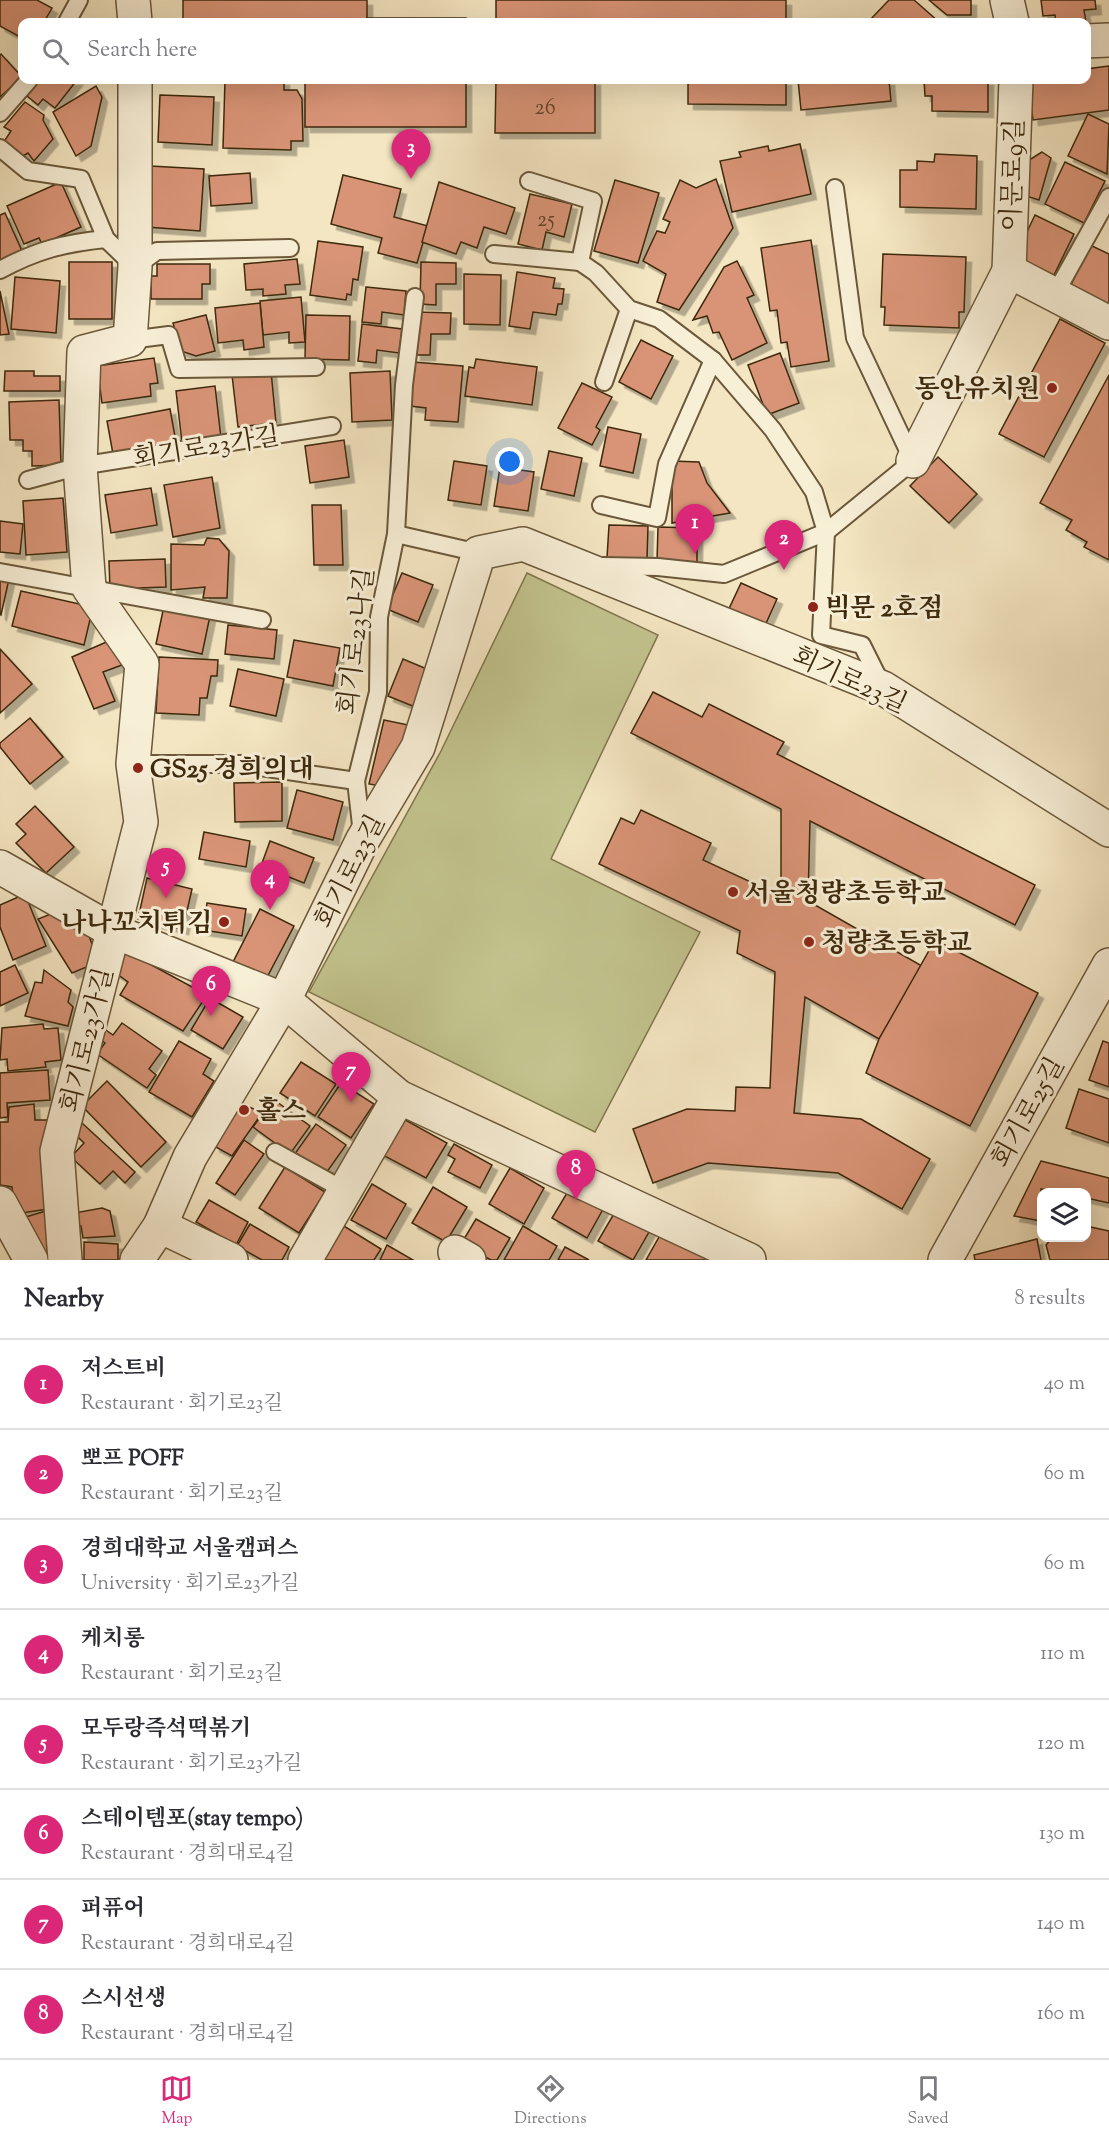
<!DOCTYPE html>
<meta charset="utf-8">
<style>
:root{--surface:#fff;--page:#f7f7f7;--text:#2b2b33;--muted:#7c7c81;--line:#e1e1e2;--accent:#db2777}
body{margin:0;font-family:"Sorts Mill Goudy","Noto Serif KR",serif;background:var(--page);color:var(--text)}
.controls{position:absolute;right:18px;bottom:18px;display:grid;overflow:hidden;border-radius:12px;box-shadow:0 6px 24px #0002}
.controls button{width:54px;height:54px;display:grid;place-items:center;padding:0;border:0;border-bottom:2px solid var(--line);background:var(--surface);color:var(--text);font:30px sans-serif}
.you{position:absolute;left:510px;top:462px;width:21px;height:21px;margin:-15px;border:4px solid #fff;border-radius:50%;background:#1a73e8;box-shadow:0 0 0 9px #1a73e833}
.badge{display:grid;place-items:center;width:39px;height:39px;border-radius:50%;background:var(--accent);color:#fff;font-size:20px;font-weight:700}
.pin{position:absolute;translate:-50% -50px;filter:drop-shadow(0 2px 3px #0008)}
.pin::after{content:'';position:absolute;top:32px;width:21px;height:18px;background:inherit;clip-path:polygon(0 0,100% 0,50% 100%)}
.list{margin:0;padding:0;list-style:none}
h2{display:flex;justify-content:space-between;align-items:center;height:78px;margin:0;padding:0 24px;font-size:26px}
h2 small{font-size:20px;font-weight:400;color:var(--muted)}
.list li{display:grid;grid-template-columns:39px 1fr auto;gap:18px;align-items:center;box-sizing:border-box;height:90px;padding:0 24px;border-top:2px solid var(--line)}
.list b{display:block;font-size:22px;white-space:nowrap}
.list p{margin:0;font-size:20px;white-space:nowrap;color:var(--muted)}
.list em{font-size:20px;font-style:normal;color:var(--muted)}
.icon{flex:none;width:33px;height:33px;fill:none;stroke:currentColor;stroke-width:2;stroke-linecap:round;stroke-linejoin:round}
.map{position:relative;flex:none;width:1109px;height:1260px;overflow:hidden}
.search{position:absolute;background:var(--surface);box-shadow:0 6px 24px #0002;left:18px;right:18px;top:18px;height:66px;display:flex;align-items:center;gap:15px;box-sizing:border-box;padding:0 21px;border-radius:12px;color:var(--muted);font-size:22px}
.sheet{height:798px;background:var(--surface)}
nav{display:flex;justify-content:space-around;align-items:center;box-sizing:border-box;height:84px;border-top:2px solid var(--line);background:var(--surface);font-size:16px;color:var(--muted)}
nav a{display:grid;justify-items:center;gap:3px}
nav .on{color:var(--accent)}
.map>svg:first-child{display:block}
.green{fill:#c2c38e;stroke:#80764d;stroke-width:1.5}
.building{fill:#d99477;stroke:#3d290c;stroke-width:1.5;filter:url(#shadow)}
.lines{fill:none;stroke-linecap:round;stroke-linejoin:round}
.service-casing{stroke:#6b583a;stroke-width:20}
.minor-casing{stroke:#6b583a;stroke-width:36}
.service{stroke:#f8efd7;stroke-width:16}
.minor{stroke:#f8efd7;stroke-width:33}
.poi-dot{fill:#8f2418;stroke:#f8efd7;stroke-width:2}
.labels{text-anchor:middle;stroke-width:6;stroke-linejoin:round;paint-order:stroke}
.number-label{font-size:22px;fill:#644427}
.street-label{font-size:26px;fill:#3d290c;stroke:#f8efd7}
.poi-label{font-size:26px;font-weight:bold;fill:#3d290c;stroke:#f8efd7;text-anchor:start}
</style>
<div class="map">
<svg width="1109" height="1260" viewBox="0 0 1109 1260">
<defs>
<filter id="shadow"><feDropShadow dx="5.5" dy="5.5" stdDeviation="0" flood-color="#0004"/></filter>
</defs>
<rect width="100%" height="100%" fill="#f4e6c2"/>
<filter id="stains"><feTurbulence type="fractalNoise" baseFrequency=".00333" numOctaves="4"/><feColorMatrix values="0 0 0 0 .2 0 0 0 0 .09 0 0 0 0 .02 0 0 0 .5 -.17"/></filter>
<radialGradient id="worn" r=".72"><stop offset=".6" stop-color="#630" stop-opacity="0"/><stop offset="1" stop-color="#630" stop-opacity=".3"/></radialGradient>
<polygon class="green" points="527,573 658,635 551,859 700,932 595,1132 309,992 441,751"/>
<g class="building">
<polygon points="0,0 37,0 52,8 44,22 22,22 22,38 0,26"/>
<polygon points="183,0 367,0 367,18 466,18 466,22 183,22"/>
<rect x="496" y="0" width="290" height="22"/>
<polygon points="889,0 914,0 939,22 868,22"/>
<polygon points="929,0 971,0 971,15 947,15"/>
<polygon points="1041,0 1095,0 1096,9 1084,10 1086,22 1056,22 1055,15 1043,16"/>
<polygon points="1,54 22,77 0,97 0,55"/>
<polygon points="1109,66 1109,110 1033,120 1028,80 1086,80 1086,69"/>
<polygon points="39,80 77,80 55,108 43,99 38,105 27,96"/>
<polygon points="225,80 284,80 284,90 297,90 302,99 303,141 291,141 291,150 223,148"/>
<rect x="305" y="80" width="161" height="47"/>
<polygon points="496,80 595,80 595,133 495,133"/>
<polygon points="688,80 786,80 786,105 688,104"/>
<polygon points="798,80 889,80 891,101 801,110"/>
<polygon points="924,80 988,80 988,112 932,111 932,96 925,96"/>
<polygon points="96,86 102,97 91,146 76,156 53,112"/>
<polygon points="160,95 214,97 212,145 158,142"/>
<polygon points="25,102 44,115 43,120 53,139 34,161 28,153 21,157 3,143 11,131 4,127"/>
<polygon points="1088,114 1109,124 1107,174 1068,156"/>
<polygon points="800,144 811,194 732,212 720,161 741,157 739,152 768,146 769,151"/>
<polygon points="1042,152 1051,158 1039,200 1026,196 1026,162"/>
<polygon points="935,154 977,156 976,209 900,207 900,170 917,170 917,161 934,162"/>
<polygon points="1065,162 1105,181 1084,223 1045,204"/>
<polygon points="150,166 204,169 200,231 146,227"/>
<polygon points="250,173 252,203 211,206 209,176"/>
<polygon points="343,175 401,189 394,217 428,226 417,263 378,253 382,238 331,224"/>
<polygon points="716,179 733,228 679,310 657,302 666,274 643,261 657,231 665,233 670,222 663,219 680,180 696,188"/>
<polygon points="615,180 659,193 638,263 594,251"/>
<polygon points="61,182 81,227 42,244 39,238 24,244 7,206"/>
<polygon points="439,182 515,208 506,234 484,227 477,248 461,242 456,254 422,242"/>
<polygon points="530,194 572,204 564,237 546,232 542,250 518,244"/>
<polygon points="5,213 22,251 0,261 0,215"/>
<polygon points="1035,215 1074,234 1054,275 1015,257"/>
<polygon points="811,240 829,361 791,367 787,342 781,343 777,310 770,311 761,248"/>
<polygon points="318,241 363,247 358,280 353,279 351,295 347,294 346,300 310,295"/>
<polygon points="1090,245 1109,254 1109,305 1070,287"/>
<polygon points="883,254 966,257 964,312 959,312 959,328 884,325 885,307 881,307"/>
<polygon points="297,259 300,284 285,285 286,294 263,296 263,289 246,290 244,264"/>
<polygon points="737,261 754,295 747,298 767,343 732,360 719,332 713,333 707,316 693,320 724,267"/>
<rect x="69" y="262" width="43" height="57"/>
<polygon points="421,262 456,263 456,284 436,284 436,305 420,304"/>
<polygon points="157,264 210,264 210,284 202,284 202,299 151,299 151,276 157,276"/>
<polygon points="517,272 555,278 553,288 564,289 562,304 558,304 556,315 533,312 530,329 509,326"/>
<polygon points="464,274 501,275 500,325 464,324"/>
<polygon points="15,277 60,281 56,333 11,329"/>
<polygon points="366,287 406,291 404,315 382,312 381,324 362,322"/>
<polygon points="0,291 9,334 0,335"/>
<polygon points="301,297 305,342 289,343 289,332 263,335 260,301"/>
<polygon points="260,303 264,347 244,350 243,340 218,343 215,308"/>
<polygon points="416,312 451,313 450,334 431,334 430,355 415,355"/>
<polygon points="206,315 215,351 196,356 181,351 173,323"/>
<polygon points="306,315 350,316 349,360 305,359"/>
<polygon points="1060,319 1105,343 1044,457 999,434"/>
<polygon points="362,324 402,329 399,353 377,350 376,363 358,361"/>
<polygon points="641,340 673,356 651,399 619,382"/>
<polygon points="780,353 799,403 767,415 748,365"/>
<polygon points="154,358 158,383 150,384 151,396 102,403 97,366"/>
<polygon points="476,359 537,367 532,405 465,396 469,367 474,368"/>
<polygon points="413,362 463,366 458,422 425,420 426,408 410,406"/>
<polygon points="5,371 34,371 34,376 60,376 60,391 4,391"/>
<polygon points="271,371 276,423 238,427 232,375"/>
<polygon points="390,371 392,420 352,422 350,373"/>
<polygon points="1109,375 1109,560 1084,547 1087,542 1066,530 1072,520 1040,503"/>
<polygon points="582,383 612,397 596,427 600,430 592,445 558,428"/>
<polygon points="215,386 221,438 182,443 176,391"/>
<polygon points="59,400 61,465 32,466 32,451 23,451 23,440 10,440 9,402"/>
<polygon points="170,409 176,442 113,454 107,421"/>
<polygon points="608,427 641,434 633,473 600,466"/>
<polygon points="344,440 349,477 310,483 305,446"/>
<polygon points="549,451 582,458 574,496 541,489"/>
<polygon points="938,457 977,494 949,523 910,486"/>
<polygon points="454,461 487,466 481,505 448,500"/>
<polygon points="672,461 699,462 707,483 730,513 672,523"/>
<polygon points="500,467 534,472 528,511 494,506"/>
<polygon points="212,477 220,528 173,537 164,485"/>
<polygon points="151,488 157,525 111,533 105,495"/>
<polygon points="63,498 67,552 26,555 23,501"/>
<polygon points="312,505 341,505 343,565 314,565"/>
<polygon points="0,521 23,524 20,554 0,552"/>
<polygon points="609,525 648,526 647,559 607,558"/>
<polygon points="658,527 697,528 697,562 657,561"/>
<polygon points="207,538 219,539 229,551 227,598 203,598 205,587 171,590 171,544 204,545"/>
<polygon points="165,559 166,587 110,589 109,561"/>
<polygon points="402,573 433,585 418,622 387,609"/>
<polygon points="0,577 9,579 1,615 0,614"/>
<polygon points="741,583 777,599 763,630 727,613"/>
<polygon points="21,591 93,607 84,645 12,626"/>
<polygon points="164,606 210,616 202,654 156,644"/>
<polygon points="228,625 277,630 274,659 225,654"/>
<polygon points="111,640 122,665 103,672 115,701 94,709 72,657"/>
<polygon points="294,640 340,648 333,686 287,677"/>
<polygon points="0,649 32,684 0,713"/>
<polygon points="159,657 218,660 217,676 211,676 207,698 200,698 199,715 156,713"/>
<polygon points="403,659 434,672 420,709 388,696"/>
<polygon points="238,669 284,679 276,716 230,706"/>
<polygon points="653,692 702,717 709,704 784,742 777,754 1035,885 1015,925 810,821 808,901 922,966 879,1039 805,997 794,1113 861,1119 930,1159 902,1209 838,1173 708,1163 653,1183 633,1129 687,1109 735,1111 736,1087 770,1088 775,972 737,953 740,931 599,864 621,818 634,824 641,810 711,843 703,860 781,896 781,809 631,733"/>
<polygon points="30,718 63,757 30,784 0,747 0,743"/>
<polygon points="384,720 413,726 381,786 369,784"/>
<polygon points="282,782 282,821 235,822 234,783"/>
<polygon points="297,790 343,802 333,840 287,828"/>
<polygon points="35,806 74,847 46,873 16,843 26,834 16,824"/>
<polygon points="204,832 250,841 246,867 199,859"/>
<polygon points="270,841 314,858 304,883 261,866"/>
<polygon points="147,878 192,889 183,929 138,919"/>
<polygon points="25,894 46,946 13,960 0,927 0,905"/>
<polygon points="207,903 246,909 242,936 203,930"/>
<polygon points="260,909 294,926 264,983 231,966"/>
<polygon points="58,911 87,931 95,952 89,966 72,973 38,919"/>
<polygon points="935,940 1038,993 970,1126 866,1073 879,1039"/>
<polygon points="122,949 207,995 183,1031 120,995 128,982 110,969"/>
<polygon points="15,965 28,993 0,1006 0,972"/>
<polygon points="44,970 71,990 68,1002 73,1007 68,1026 25,1016 35,982 42,983"/>
<polygon points="210,998 243,1017 223,1049 191,1030"/>
<polygon points="122,1023 162,1051 149,1069 156,1075 147,1088 97,1054 105,1043 96,1037 103,1028 113,1035"/>
<polygon points="43,1024 44,1029 58,1028 61,1060 45,1062 46,1067 8,1071 7,1059 0,1060 2,1028"/>
<polygon points="179,1041 211,1059 203,1074 214,1081 192,1117 149,1092"/>
<polygon points="1103,1041 1109,1043 1109,1087 1089,1080"/>
<polygon points="301,1062 336,1084 315,1116 280,1093"/>
<polygon points="48,1070 50,1100 7,1103 8,1117 0,1118 0,1073"/>
<polygon points="107,1081 166,1142 141,1167 82,1106"/>
<polygon points="341,1083 374,1104 351,1138 318,1117"/>
<polygon points="1079,1089 1109,1099 1109,1143 1066,1128"/>
<polygon points="273,1099 310,1126 290,1154 253,1127"/>
<polygon points="241,1103 262,1113 232,1156 214,1146"/>
<polygon points="34,1104 35,1120 48,1120 42,1158 48,1209 15,1214 12,1187 0,1185 0,1122 8,1122 9,1107"/>
<polygon points="400,1117 447,1143 426,1178 379,1153"/>
<polygon points="82,1123 135,1172 125,1183 113,1171 100,1184 71,1157 84,1143 73,1132"/>
<polygon points="316,1124 346,1145 324,1176 294,1155"/>
<polygon points="244,1140 264,1154 235,1195 216,1183"/>
<polygon points="454,1144 492,1165 480,1188 448,1172 455,1159 448,1155"/>
<polygon points="1041,1161 1109,1178 1109,1203 1086,1198 1086,1192 1059,1192 1041,1189 1041,1221 1014,1216"/>
<polygon points="285,1167 325,1192 299,1233 259,1208"/>
<polygon points="510,1168 544,1188 524,1224 489,1204"/>
<polygon points="573,1183 607,1202 587,1238 552,1218"/>
<polygon points="372,1184 406,1204 386,1239 351,1220"/>
<polygon points="433,1187 467,1207 446,1242 412,1223"/>
<polygon points="209,1200 248,1222 236,1245 196,1222"/>
<polygon points="619,1205 653,1225 633,1260 598,1241"/>
<polygon points="102,1208 110,1211 115,1236 83,1238 81,1226 76,1226 74,1213"/>
<polygon points="46,1211 56,1252 39,1256 19,1219"/>
<polygon points="476,1219 510,1238 497,1260 491,1260 461,1244"/>
<polygon points="339,1223 381,1249 374,1260 316,1260"/>
<polygon points="250,1224 289,1247 282,1260 262,1260 237,1246"/>
<polygon points="523,1226 557,1246 549,1260 504,1260"/>
<polygon points="1086,1226 1109,1231 1109,1260 1050,1260 1046,1245 1052,1238 1086,1238"/>
<polygon points="663,1230 711,1257 710,1260 646,1260"/>
<polygon points="1037,1239 1041,1260 975,1260 974,1255"/>
<polygon points="84,1242 118,1244 118,1260 84,1260"/>
<polygon points="387,1245 413,1260 380,1260"/>
<polygon points="565,1247 589,1260 558,1260"/>
</g>
<g class="lines">
<g class="service-casing">
<g id="service">
<polyline points="67,22 79,0"/>
<polyline points="0,113 29,80"/>
<polyline points="0,148 28,171 81,179 106,239 135,267 157,251 290,248"/>
<polyline points="529,181 593,201 580,262 596,273 629,309 659,319 713,360 773,430 814,492 826,532 821,635 862,645 882,685"/>
<polyline points="494,254 580,262"/>
<path d="M0,270C37,250 65,243 106,239"/>
<polyline points="1055,294 1109,197"/>
<polyline points="130,340 169,335 179,369 316,367"/>
<polyline points="604,382 629,309"/>
<polyline points="28,480 80,466 332,426"/>
<polyline points="601,505 657,518 667,464 713,360"/>
<polyline points="396,534 479,553"/>
<polyline points="603,566 658,567 724,574 826,532 913,461 855,338 835,188"/>
<polyline points="0,572 262,620"/>
<polyline points="133,764 240,764 356,781 378,692 379,617 396,534 404,385 415,297"/>
<polyline points="356,781 362,834"/>
<polyline points="275,1152 344,1190"/>
</g>
</g>
<g class="minor-casing">
<g id="minor">
<polyline points="133,0 135,22"/>
<polyline points="1007,0 1012,22"/>
<polyline points="1086,41 1109,40"/>
<polyline points="1016,80 1009,271 1109,323"/>
<polyline points="913,461 1009,271"/>
<polyline points="0,867 113,931 284,1000 399,1097 749,1260"/>
<polyline points="0,1203 31,1260"/>
<polyline points="160,1226 231,1260"/>
<polyline points="455,1252 469,1260"/>
<polyline points="65,1260 57,1151 141,822 133,764 142,664 89,588 80,466 84,352 130,340 135,267 135,80"/>
<polyline points="137,1260 160,1226 190,1157 284,1000 362,841 418,747 479,553 523,544 883,688 1109,830"/>
<polyline points="305,1260 399,1097"/>
<polyline points="945,1260 1109,965"/>
</g>
</g>
<use href="#service" class="service"/>
<use href="#minor" class="minor"/>
</g>
<g class="poi-dot">
<circle cx="1052" cy="388" r="6"/>
<circle cx="813" cy="607" r="6"/>
<circle cx="138" cy="768" r="6"/>
<circle cx="733" cy="892" r="6"/>
<circle cx="224" cy="922" r="6"/>
<circle cx="809" cy="942" r="6"/>
<circle cx="244" cy="1110" r="6"/>
</g>
<g class="labels">
<g class="number-label">
<text x="545" y="114">26</text>
<text x="546" y="226">25</text>
</g>
<g class="street-label">
<text transform="translate(1012 175) rotate(-88)" y="9">이문로9길</text>
<text transform="translate(206 446) rotate(-9)" y="9">회기로23가길</text>
<text transform="translate(355 641) rotate(-83)" y="9">회기로23나길</text>
<text transform="translate(850 679) rotate(25)" y="9">회기로23길</text>
<text transform="translate(349 871) rotate(-63)" y="9">회기로23길</text>
<text transform="translate(86 1040) rotate(-76)" y="9">회기로23가길</text>
<text transform="translate(1027 1112) rotate(-61)" y="9">회기로25길</text>
</g>
<g class="poi-label">
<text x="1040" y="397" text-anchor="end">동안유치원</text>
<text x="825" y="616">빅문 2호점</text>
<text x="150" y="777">GS25 경희의대</text>
<text x="745" y="901">서울청량초등학교</text>
<text x="212" y="931" text-anchor="end">나나꼬치튀김</text>
<text x="821" y="951">청량초등학교</text>
<text x="256" y="1119">홀스</text>
</g>
</g>
<rect width="100%" height="100%" filter="url(#stains)"/>
<rect width="100%" height="100%" fill="url(#worn)"/>
</svg>
<div class="controls">
<button><svg class="icon" aria-label="layers" viewBox="0 0 24 24"><path d="M12 4l9 5-9 5-9-5zM3 14l9 5 9-5"/></svg></button>
</div>
<div class="you"></div>
<div class="pin badge" style="left:695px;top:554px">1</div>
<div class="pin badge" style="left:784px;top:570px">2</div>
<div class="pin badge" style="left:411px;top:179px">3</div>
<div class="pin badge" style="left:270px;top:910px">4</div>
<div class="pin badge" style="left:166px;top:898px">5</div>
<div class="pin badge" style="left:211px;top:1016px">6</div>
<div class="pin badge" style="left:351px;top:1102px">7</div>
<div class="pin badge" style="left:576px;top:1200px">8</div>
<div class="search"><svg class="icon" aria-label="search" viewBox="0 0 24 24"><circle cx="10" cy="10" r="6"/><path d="M15 15l6 6"/></svg>Search here</div>
</div>
<section class="sheet">
<h2>Nearby<small>8 results</small></h2>
<ul class="list">
<li><span class="badge">1</span><div><b>저스트비</b><p>Restaurant · 회기로23길</p></div><em>40 m</em></li>
<li><span class="badge">2</span><div><b>뽀프 POFF</b><p>Restaurant · 회기로23길</p></div><em>60 m</em></li>
<li><span class="badge">3</span><div><b>경희대학교 서울캠퍼스</b><p>University · 회기로23가길</p></div><em>60 m</em></li>
<li><span class="badge">4</span><div><b>케치롱</b><p>Restaurant · 회기로23길</p></div><em>110 m</em></li>
<li><span class="badge">5</span><div><b>모두랑즉석떡볶기</b><p>Restaurant · 회기로23가길</p></div><em>120 m</em></li>
<li><span class="badge">6</span><div><b>스테이템포(stay tempo)</b><p>Restaurant · 경희대로4길</p></div><em>130 m</em></li>
<li><span class="badge">7</span><div><b>퍼퓨어</b><p>Restaurant · 경희대로4길</p></div><em>140 m</em></li>
<li><span class="badge">8</span><div><b>스시선생</b><p>Restaurant · 경희대로4길</p></div><em>160 m</em></li>
</ul>
</section>
<nav>
<a class="on"><svg class="icon" aria-label="map" viewBox="0 0 24 24"><path d="M3 6l6-2 6 2 6-2v14l-6 2-6-2-6 2zM9 4v14M15 6v14"/></svg>Map</a>
<a><svg class="icon" aria-label="directions" viewBox="0 0 24 24"><path d="M12 3l9 9-9 9-9-9zM9 14v-3h6M13 9l2 2-2 2"/></svg>Directions</a>
<a><svg class="icon" aria-label="saved" viewBox="0 0 24 24"><path d="M7 4h10v16l-5-4-5 4z"/></svg>Saved</a>
</nav>
